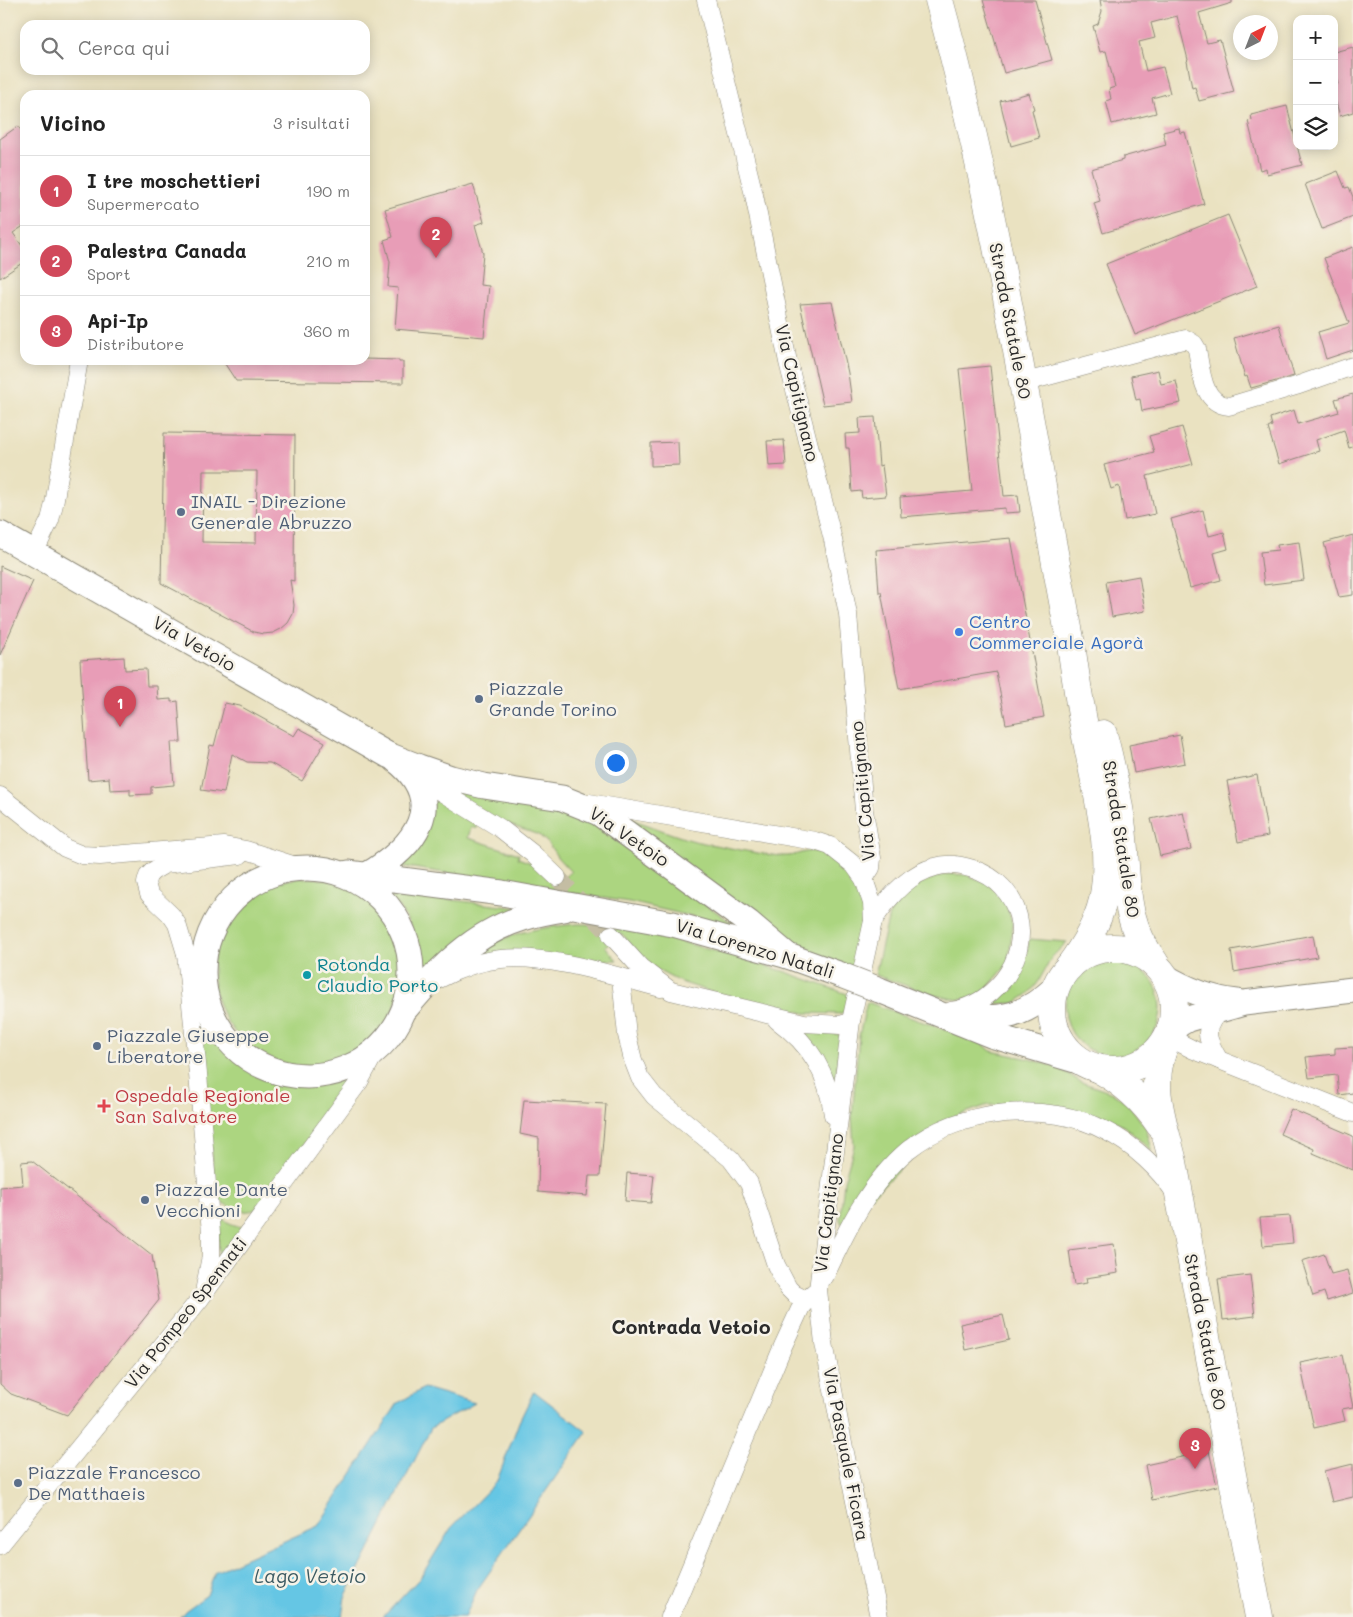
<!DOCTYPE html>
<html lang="it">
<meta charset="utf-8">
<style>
:root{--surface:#fff;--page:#f6f6f6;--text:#222;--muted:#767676;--line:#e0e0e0;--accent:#d1495b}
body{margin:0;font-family:Mali,sans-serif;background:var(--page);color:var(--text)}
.controls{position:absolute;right:15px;top:15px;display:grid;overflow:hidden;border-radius:10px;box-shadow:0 2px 12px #0003}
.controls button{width:45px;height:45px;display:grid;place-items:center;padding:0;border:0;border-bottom:1px solid var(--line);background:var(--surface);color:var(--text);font:25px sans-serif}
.compass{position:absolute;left:1233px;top:15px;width:45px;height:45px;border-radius:50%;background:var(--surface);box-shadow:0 2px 12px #0003;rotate:42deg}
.you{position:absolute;left:615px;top:762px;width:18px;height:18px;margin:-12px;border:4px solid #fff;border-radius:50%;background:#1a73e8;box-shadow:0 0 0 8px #1a73e833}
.badge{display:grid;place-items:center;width:32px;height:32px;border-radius:50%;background:var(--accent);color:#fff;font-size:16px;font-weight:700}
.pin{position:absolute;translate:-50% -41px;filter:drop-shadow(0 1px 2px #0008)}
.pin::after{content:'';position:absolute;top:26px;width:18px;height:15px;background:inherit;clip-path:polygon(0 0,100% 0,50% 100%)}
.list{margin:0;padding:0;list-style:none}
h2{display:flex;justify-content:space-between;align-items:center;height:65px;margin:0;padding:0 20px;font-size:21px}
h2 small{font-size:16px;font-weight:400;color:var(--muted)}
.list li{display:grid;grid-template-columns:32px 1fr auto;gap:15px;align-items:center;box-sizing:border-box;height:70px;padding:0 20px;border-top:1px solid var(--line)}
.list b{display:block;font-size:19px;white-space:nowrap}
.list p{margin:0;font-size:16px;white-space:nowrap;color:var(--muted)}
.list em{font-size:16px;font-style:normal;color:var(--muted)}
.icon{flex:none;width:28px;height:28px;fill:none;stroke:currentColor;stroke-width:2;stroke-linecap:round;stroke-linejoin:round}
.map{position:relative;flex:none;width:1353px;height:1617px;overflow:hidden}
.search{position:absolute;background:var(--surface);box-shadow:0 2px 12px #0003;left:20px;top:20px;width:350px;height:55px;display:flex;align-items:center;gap:12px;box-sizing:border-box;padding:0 18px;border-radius:15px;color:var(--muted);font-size:19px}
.panel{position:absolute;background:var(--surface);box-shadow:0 2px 12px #0003;left:20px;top:90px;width:350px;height:275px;border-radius:15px}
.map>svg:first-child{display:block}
.green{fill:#acd580;stroke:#6c8056}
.water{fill:#65c6e4;stroke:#487888}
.building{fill:#e89db7;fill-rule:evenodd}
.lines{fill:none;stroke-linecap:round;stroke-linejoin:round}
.street-tunnel{stroke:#c4bda3;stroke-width:18;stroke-dasharray:18 9;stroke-linecap:butt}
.street-casing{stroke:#8a8676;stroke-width:19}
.secondary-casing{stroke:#8a8676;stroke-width:27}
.primary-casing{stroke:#8a8676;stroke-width:29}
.street{stroke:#fff;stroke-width:18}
.secondary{stroke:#fff;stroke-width:25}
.primary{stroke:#fff;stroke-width:28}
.secondary-bridge-casing{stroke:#8a8676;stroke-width:27;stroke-linecap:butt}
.secondary-bridge{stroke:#fff;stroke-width:25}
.service-dot{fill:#5c6f8a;stroke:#f7f3e8;stroke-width:2}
.shop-dot{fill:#3f7fe0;stroke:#f7f3e8;stroke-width:2}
.culture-dot{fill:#0f9aa8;stroke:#f7f3e8;stroke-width:2}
.health-dot{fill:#e0444e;stroke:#f7f3e8;stroke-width:2}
.labels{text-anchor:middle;stroke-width:5;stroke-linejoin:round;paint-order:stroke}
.street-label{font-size:18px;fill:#2b2b2b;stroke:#f7f3e8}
.service-label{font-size:18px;fill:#4e5e75;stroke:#f7f3e8;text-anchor:start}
.shop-label{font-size:18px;fill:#366cbe;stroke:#f7f3e8;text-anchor:start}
.culture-label{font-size:18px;fill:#0d838f;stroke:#f7f3e8;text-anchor:start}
.health-label{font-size:18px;fill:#be3a42;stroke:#f7f3e8;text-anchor:start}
.neighbourhood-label{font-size:19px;font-weight:bold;fill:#2b2b2b;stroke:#f7f3e8}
.water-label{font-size:19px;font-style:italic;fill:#3c5a62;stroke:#f7f3e8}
</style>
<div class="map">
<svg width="1353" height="1617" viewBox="0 0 1353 1617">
<rect width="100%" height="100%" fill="#f7f3e8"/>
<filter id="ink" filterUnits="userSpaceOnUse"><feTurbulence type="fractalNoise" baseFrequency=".02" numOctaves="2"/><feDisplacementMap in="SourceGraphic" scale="10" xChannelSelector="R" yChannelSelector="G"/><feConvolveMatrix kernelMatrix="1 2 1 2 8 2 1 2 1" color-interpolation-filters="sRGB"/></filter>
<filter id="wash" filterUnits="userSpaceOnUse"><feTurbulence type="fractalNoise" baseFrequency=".0096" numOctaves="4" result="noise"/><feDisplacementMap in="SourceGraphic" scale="20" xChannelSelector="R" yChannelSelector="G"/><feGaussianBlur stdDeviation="1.12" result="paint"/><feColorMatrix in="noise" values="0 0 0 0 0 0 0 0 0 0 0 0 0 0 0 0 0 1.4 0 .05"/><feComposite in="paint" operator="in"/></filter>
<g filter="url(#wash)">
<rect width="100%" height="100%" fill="#eae2c1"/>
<g class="green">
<polygon points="450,791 573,810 746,933 691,916 629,902 401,866 435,801 438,801 477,826 476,829 471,827 468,838 519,854 518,858 531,863 555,885 571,872 558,858 548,843 539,835 501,822"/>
<path d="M611,815C645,820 675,839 709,844C732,848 761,855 784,856C795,857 805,849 817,852C828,854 841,863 849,872C877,905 864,930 855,968L788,944Z"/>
<path d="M948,874L967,875L990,884L1005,900L1013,925L1008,964L981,995L959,1000L934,995L875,975L889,915C902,892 923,879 948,874Z"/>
<circle cx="307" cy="972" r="94"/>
<path d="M386,892L527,909L421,984C421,944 413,921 386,892Z"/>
<path d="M578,924L610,925L665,937L783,971L850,995L843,1014L805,1013L708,991L678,981L657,970L643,958L622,934L605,946L617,960H590L575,958L468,962C475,956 482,949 490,945C518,930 547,927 578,924Z"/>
<path d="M1029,939L1067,942L1052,957L1037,984L1028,994L1015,1003L993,1004C1016,987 1026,966 1029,939Z"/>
<circle cx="1113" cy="1008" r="48"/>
<polygon points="867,1002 982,1043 991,1051 1030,1059 1059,1068 1081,1082 1115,1094 1128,1104 1146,1128 1152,1149 1150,1149 1125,1127 1110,1119 1107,1123 1081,1112 1054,1106 988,1105 956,1116 842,1224 840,1220 844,1181 854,1146 852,1117 859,1036"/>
<path d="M199,1015C208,1028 216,1041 227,1052C252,1078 294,1091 329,1083C338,1082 346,1078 355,1075L257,1209C242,1215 228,1208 216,1197Z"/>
<polygon points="803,1031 837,1034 841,1036 835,1081 828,1064"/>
<path d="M218,1215C226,1223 234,1225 245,1228L219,1262Z"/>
</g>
<g class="water">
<polygon points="424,1388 475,1403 431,1428 345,1597 342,1617 180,1617 185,1611 207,1595 215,1572 318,1526 398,1403"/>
<polygon points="534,1391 587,1432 477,1590 465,1617 383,1617 420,1578 451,1528 497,1481 519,1422"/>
</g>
<g id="blocks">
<g class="building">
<polygon points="983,0 1035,0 1052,60 1004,73"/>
<polygon points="1100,0 1232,0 1232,3 1199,13 1207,43 1220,40 1234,92 1199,101 1195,87 1192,88 1187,61 1188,60 1177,16 1151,23 1155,38 1139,42 1146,71 1163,67 1170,93 1152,98 1156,113 1112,124 1106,101 1111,99 1109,89 1115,87 1106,51 1100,52 1093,26 1098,24 1102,11"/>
<polygon points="1353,47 1353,112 1340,116 1334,96 1334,86 1338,84 1334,71 1334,52"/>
<polygon points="1029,93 1034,109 1032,110 1039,138 1011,146 1000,101"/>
<polygon points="1287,106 1302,165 1267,174 1266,168 1260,170 1248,121 1252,120 1251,115"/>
<polygon points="18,126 25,136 25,225 13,233 25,250 25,261 0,278 0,139"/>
<polygon points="1179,128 1180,133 1185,132 1204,204 1103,233 1094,203 1100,201 1091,169 1123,160 1123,157 1166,145 1163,132"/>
<polygon points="1338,171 1345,188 1349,187 1353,197 1353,217 1322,229 1305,184"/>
<polygon points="473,184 484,222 475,225 483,253 480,285 489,286 484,337 395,329 398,288 388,287 390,262 384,240 393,237 385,209"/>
<polygon points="1228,215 1257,286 1135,335 1106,264"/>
<polygon points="1353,247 1353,350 1326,359 1318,332 1349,323 1324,258"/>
<polygon points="832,302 848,373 852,402 823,405 800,304"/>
<polygon points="1279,325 1294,376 1251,388 1247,376 1245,377 1234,338"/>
<polygon points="365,359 399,360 399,362 403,362 403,383 236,381 223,361"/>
<polygon points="990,366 1004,496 1018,495 1020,512 1005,513 1005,508 901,517 900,497 972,491 959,369"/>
<polygon points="1158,370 1161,384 1176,381 1181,403 1142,411 1140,399 1136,400 1131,376"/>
<polygon points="1353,394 1353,447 1349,448 1344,430 1316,440 1319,451 1279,464 1268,428 1272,426 1270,418 1294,410 1298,424 1339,412 1335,399"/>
<polygon points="875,417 879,466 882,465 886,496 862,498 861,491 852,492 849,448 846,448 845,434 860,433 859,418"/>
<polygon points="1182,427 1193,464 1147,476 1155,514 1125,520 1119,486 1111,489 1104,465 1154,452 1149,436"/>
<path d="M164,433L295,435L294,581L290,580L294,605L293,614L288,623L281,629L273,633L263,634L254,632L161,583ZM203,471H257L256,543L202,542Z"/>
<polygon points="784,440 786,465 769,466 767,441"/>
<polygon points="678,442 679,465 651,466 651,443"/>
<polygon points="1203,510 1209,536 1224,532 1228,549 1214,553 1221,580 1190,588 1171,519"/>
<polygon points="1353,535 1353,595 1339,597 1324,543"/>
<polygon points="1011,538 1044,717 1006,724 996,672 899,689 881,592 879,592 876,550"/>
<polygon points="1299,542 1304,580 1264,585 1260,552 1278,550 1277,545"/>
<polygon points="0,566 33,581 0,655"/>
<polygon points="1139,576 1145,611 1112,617 1106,582"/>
<polygon points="124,657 125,670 146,669 147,686 157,686 158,700 171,699 171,702 178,701 181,742 171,742 174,785 151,787 151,794 130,795 130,789 110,790 109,778 88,780 80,660"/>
<polygon points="225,703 240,706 294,736 299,728 325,742 302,781 270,763 247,762 232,754 224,793 201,790 210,745 214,746"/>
<polygon points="1180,735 1185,763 1134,773 1129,745"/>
<polygon points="1257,775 1268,836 1238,842 1227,781"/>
<polygon points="1183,812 1191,849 1160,856 1151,819"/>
<polygon points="1313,935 1317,957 1234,972 1231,950"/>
<polygon points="1353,1047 1353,1093 1339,1095 1337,1075 1309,1078 1306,1057 1335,1054 1335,1048"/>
<polygon points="524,1100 606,1104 600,1176 589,1176 587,1196 538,1192 539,1138 520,1134"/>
<polygon points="1291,1109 1353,1136 1353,1170 1313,1153 1314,1149 1280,1134"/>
<polygon points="32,1161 152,1255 159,1300 67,1415 11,1394 0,1384 0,1187 23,1185 21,1162"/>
<polygon points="627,1173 654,1175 651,1203 625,1201"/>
<polygon points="1290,1216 1293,1243 1263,1246 1260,1218"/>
<polygon points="1114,1244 1118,1273 1086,1278 1087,1283 1074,1285 1069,1250"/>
<polygon points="1324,1254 1331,1274 1347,1270 1353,1293 1327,1301 1324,1292 1313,1296 1302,1261"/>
<polygon points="1250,1275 1255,1316 1223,1320 1218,1279"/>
<polygon points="1003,1315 1009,1340 965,1350 960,1324"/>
<polygon points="1342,1355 1353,1407 1342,1409 1345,1421 1314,1428 1300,1363"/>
<polygon points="1209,1451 1217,1486 1152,1500 1145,1465"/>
<polygon points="1353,1464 1353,1497 1332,1502 1324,1471"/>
</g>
</g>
</g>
<g filter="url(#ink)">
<use href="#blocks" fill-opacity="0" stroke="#8a8676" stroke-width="1"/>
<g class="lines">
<polyline class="street-tunnel" points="557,877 611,935"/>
<g class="street-casing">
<g id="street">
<polyline points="706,0 754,195 788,362 833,540 848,614 864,811 872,858 871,868 864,879"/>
<path d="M1022,383L1186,339L1194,344L1197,349C1201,370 1202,404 1229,406L1296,386L1353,366"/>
<polyline points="34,553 50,520 54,504 79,360"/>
<polyline points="412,774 500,828 533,854 557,877"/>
<polyline points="0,796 65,848 82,855 100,856 224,846 246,850 302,868"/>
<polyline points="589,803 815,841 830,846 854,865 864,879 872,903 873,921 851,1021 818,1290 824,1343 844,1448 879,1617"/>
<path d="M873,921C887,899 908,874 935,867C947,863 961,865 973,869C1022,885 1034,941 1003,980C990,996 972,1008 951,1011"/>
<polyline points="611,935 640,967 671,991 804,1023 841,1025 851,1021"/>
<polyline points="186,954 198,1074 211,1233 211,1256 205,1287"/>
<polyline points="621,978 627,1035 633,1060 640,1078 654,1096 731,1159 749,1183 776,1265 788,1288 794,1294 806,1300"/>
<path d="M439,979C458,969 480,961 501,959C549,954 615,976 661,988"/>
<polyline points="196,984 205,954"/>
<polyline points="206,995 189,964 177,924 171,915 149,894 146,883 148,876 153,871 165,864 240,855"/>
<path d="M777,1020C811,1045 828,1073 833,1115"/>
<polyline points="1168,1037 1194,1050 1353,1113"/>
<path d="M1219,1060C1206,1038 1202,1029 1221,1009"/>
<path d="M825,1276C846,1231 869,1183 908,1150C959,1108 1048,1100 1106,1131C1134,1145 1159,1169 1176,1194"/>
<polyline points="0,1545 200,1299 359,1082 377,1049"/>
<polyline points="670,1617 783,1346 801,1307 813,1293"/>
</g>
</g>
<g class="secondary-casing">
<g id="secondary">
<polyline points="0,534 388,755 419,767 451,778 484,786 562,798 599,813 749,923 788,956"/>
<circle cx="307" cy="972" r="104"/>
<polyline points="348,873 502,893 673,924 788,956 841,975"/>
<path d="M367,875C413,848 451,803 396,760"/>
<path d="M1164,976C1187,990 1210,999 1237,1002"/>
<polyline points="877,989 991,1035 1082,1062"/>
<path d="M406,1008C438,970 473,933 523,918C536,914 550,911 564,909"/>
<path d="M960,1015C1002,1022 1025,1016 1056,987"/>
<polyline points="1168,1037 1179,1024 1188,1019 1244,1003 1353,990"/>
</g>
</g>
<g class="primary-casing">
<g id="primary">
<path d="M939,0C997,211 1030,429 1071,644C1076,681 1082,719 1090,756C1099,803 1113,852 1103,900C1097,925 1084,946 1069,967"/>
<path d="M1103,734C1111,765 1118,796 1122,828C1128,879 1121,919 1155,963"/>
<circle cx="1113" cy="1009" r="61"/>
<path d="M1168,1037C1146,1083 1162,1116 1173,1162L1259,1617"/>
<path d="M1097,1068C1123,1082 1144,1101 1160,1125"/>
</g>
</g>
<use href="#street" class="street"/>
<use href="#secondary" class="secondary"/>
<use href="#primary" class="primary"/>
<g class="secondary-bridge-casing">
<polyline id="secondary-bridge" points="841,975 877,989"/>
</g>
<use href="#secondary-bridge" class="secondary-bridge"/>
</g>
</g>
<g class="service-dot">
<circle cx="181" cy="512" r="5"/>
<circle cx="479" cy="699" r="5"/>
<circle cx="97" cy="1046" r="5"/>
<circle cx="145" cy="1200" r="5"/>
<circle cx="18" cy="1483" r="5"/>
</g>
<circle class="shop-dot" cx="959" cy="632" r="5"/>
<circle class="culture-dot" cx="307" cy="975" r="5"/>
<path class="health-dot" d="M101.5 1098.5h5v5h5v5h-5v5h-5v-5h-5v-5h5z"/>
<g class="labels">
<g class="street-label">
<text transform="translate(1010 321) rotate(79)" y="6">Strada Statale 80</text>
<text transform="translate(797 393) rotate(77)" y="6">Via Capitignano</text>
<text transform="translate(194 644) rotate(30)" y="6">Via Vetoio</text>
<text transform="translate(863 791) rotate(-95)" y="6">Via Capitignano</text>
<text transform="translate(629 837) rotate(34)" y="6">Via Vetoio</text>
<text transform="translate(1121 839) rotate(81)" y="6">Strada Statale 80</text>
<text transform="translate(755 949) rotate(17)" y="6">Via Lorenzo Natali</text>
<text transform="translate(829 1203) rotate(-83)" y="6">Via Capitignano</text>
<text transform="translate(186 1313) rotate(-52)" y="6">Via Pompeo Spennati</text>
<text transform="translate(1205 1332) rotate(79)" y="6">Strada Statale 80</text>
<text transform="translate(846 1454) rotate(79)" y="6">Via Pasquale Ficara</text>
</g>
<g class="service-label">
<text x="191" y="508">INAIL - Direzione<tspan x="191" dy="21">Generale Abruzzo</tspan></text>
<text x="489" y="695">Piazzale<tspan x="489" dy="21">Grande Torino</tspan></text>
<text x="107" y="1042">Piazzale Giuseppe<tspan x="107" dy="21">Liberatore</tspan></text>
<text x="155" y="1196">Piazzale Dante<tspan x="155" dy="21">Vecchioni</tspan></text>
<text x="28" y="1479">Piazzale Francesco<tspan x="28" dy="21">De Matthaeis</tspan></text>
</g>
<g class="shop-label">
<text x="969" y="628">Centro<tspan x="969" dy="21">Commerciale Agorà</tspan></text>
</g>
<g class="culture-label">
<text x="317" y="971">Rotonda<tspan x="317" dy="21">Claudio Porto</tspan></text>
</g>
<g class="health-label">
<text x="115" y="1102">Ospedale Regionale<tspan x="115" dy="21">San Salvatore</tspan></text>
</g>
<g class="neighbourhood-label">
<text x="691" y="1334">Contrada Vetoio</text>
</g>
<g class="water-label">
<text x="310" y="1583">Lago Vetoio</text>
</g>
</g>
</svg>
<div class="controls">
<button>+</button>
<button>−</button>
<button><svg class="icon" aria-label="layers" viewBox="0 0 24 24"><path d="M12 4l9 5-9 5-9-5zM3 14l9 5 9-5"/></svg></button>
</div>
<svg class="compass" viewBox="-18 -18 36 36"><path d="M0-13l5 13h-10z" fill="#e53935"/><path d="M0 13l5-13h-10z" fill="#767676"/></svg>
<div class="you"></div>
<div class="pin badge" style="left:120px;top:727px">1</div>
<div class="pin badge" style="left:436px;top:258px">2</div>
<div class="pin badge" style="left:1195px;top:1469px">3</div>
<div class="search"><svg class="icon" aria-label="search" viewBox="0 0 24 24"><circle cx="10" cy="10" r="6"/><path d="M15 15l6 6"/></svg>Cerca qui</div>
<section class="panel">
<h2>Vicino<small>3 risultati</small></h2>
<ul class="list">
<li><span class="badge">1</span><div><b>I tre moschettieri</b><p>Supermercato</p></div><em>190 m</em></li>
<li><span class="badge">2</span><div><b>Palestra Canada</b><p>Sport</p></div><em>210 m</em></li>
<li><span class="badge">3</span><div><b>Api-Ip</b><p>Distributore</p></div><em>360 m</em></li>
</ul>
</section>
</div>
